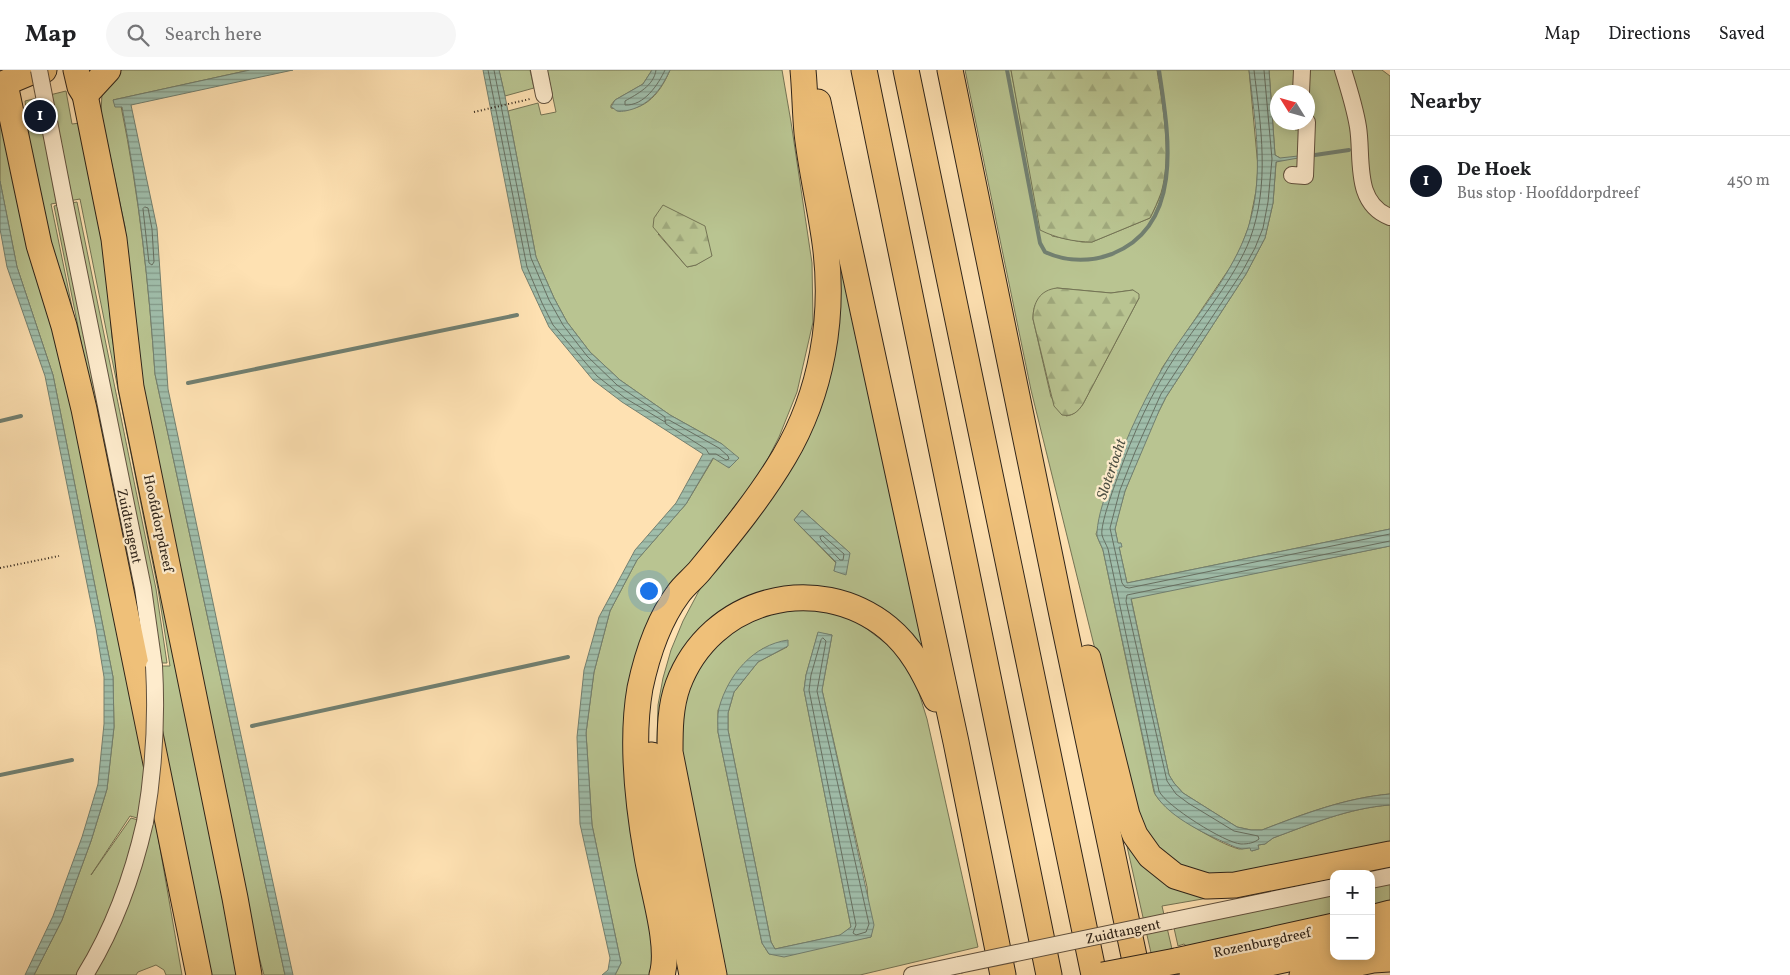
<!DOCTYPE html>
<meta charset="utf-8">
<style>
:root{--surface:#fff;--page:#f6f6f6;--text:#202124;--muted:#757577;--line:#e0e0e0;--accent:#111827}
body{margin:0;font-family:Vollkorn,serif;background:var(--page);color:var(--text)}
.controls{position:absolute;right:15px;bottom:15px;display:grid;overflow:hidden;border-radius:10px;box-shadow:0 2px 12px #0003}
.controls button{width:45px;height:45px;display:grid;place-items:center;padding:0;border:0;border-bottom:1px solid var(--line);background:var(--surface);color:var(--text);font:25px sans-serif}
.compass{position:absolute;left:1270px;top:15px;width:45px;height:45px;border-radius:50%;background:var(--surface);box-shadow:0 2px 12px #0003;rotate:307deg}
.you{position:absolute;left:648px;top:520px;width:18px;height:18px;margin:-12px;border:4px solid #fff;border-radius:50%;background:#1a73e8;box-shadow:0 0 0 8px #1a73e833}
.badge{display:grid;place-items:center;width:32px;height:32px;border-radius:50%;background:var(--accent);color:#fff;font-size:16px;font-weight:700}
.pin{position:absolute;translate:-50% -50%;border:2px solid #fff;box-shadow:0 1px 5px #0006}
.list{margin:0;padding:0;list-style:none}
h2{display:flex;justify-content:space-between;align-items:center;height:65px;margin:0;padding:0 20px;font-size:21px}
h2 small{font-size:16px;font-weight:400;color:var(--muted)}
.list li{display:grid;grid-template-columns:32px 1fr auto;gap:15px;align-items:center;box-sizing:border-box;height:90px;padding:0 20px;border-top:1px solid var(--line)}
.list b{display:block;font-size:19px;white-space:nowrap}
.list p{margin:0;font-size:16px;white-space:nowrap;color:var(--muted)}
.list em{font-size:16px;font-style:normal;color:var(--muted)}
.icon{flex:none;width:28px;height:28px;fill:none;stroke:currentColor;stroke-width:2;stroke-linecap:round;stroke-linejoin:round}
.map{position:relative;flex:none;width:1390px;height:905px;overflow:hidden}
header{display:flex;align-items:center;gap:30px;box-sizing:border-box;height:70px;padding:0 25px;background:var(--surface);border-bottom:1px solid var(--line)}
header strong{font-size:24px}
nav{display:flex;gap:28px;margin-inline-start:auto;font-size:18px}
.search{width:350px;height:45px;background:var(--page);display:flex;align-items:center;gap:12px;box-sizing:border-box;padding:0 18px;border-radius:28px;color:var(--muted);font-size:19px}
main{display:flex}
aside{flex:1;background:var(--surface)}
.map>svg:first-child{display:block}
.green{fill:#b9c491;stroke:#747455;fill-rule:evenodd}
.forest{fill:url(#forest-firs);stroke:#747455}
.water{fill:url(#water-rules);stroke:#728071}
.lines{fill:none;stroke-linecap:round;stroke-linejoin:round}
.shore{stroke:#677062;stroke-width:1}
.stream{stroke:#728071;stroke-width:4}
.minor-casing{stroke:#62523f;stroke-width:18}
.highway-casing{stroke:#2e2319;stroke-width:27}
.path{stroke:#2e2319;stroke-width:2;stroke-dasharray:1 2.5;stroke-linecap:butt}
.minor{stroke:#feeccd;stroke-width:16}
.highway{stroke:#efc079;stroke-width:25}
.minor-bridge-casing{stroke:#62523f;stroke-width:18;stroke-linecap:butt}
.highway-bridge-casing{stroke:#2e2319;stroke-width:27;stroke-linecap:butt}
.minor-bridge{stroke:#feeccd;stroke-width:16}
.highway-bridge{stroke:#efc079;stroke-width:25}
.labels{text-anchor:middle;stroke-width:4.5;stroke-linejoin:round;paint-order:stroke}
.street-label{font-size:14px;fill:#2e2319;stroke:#feeccd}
.water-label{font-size:15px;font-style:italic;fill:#505245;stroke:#feeccd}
</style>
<header>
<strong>Map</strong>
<div class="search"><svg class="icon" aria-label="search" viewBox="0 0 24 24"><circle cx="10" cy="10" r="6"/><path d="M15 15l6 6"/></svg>Search here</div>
<nav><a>Map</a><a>Directions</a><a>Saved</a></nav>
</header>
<main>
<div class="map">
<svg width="1390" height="905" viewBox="0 0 1390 905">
<defs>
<pattern id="forest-firs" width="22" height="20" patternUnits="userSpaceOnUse" patternTransform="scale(1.25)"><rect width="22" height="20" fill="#b9c491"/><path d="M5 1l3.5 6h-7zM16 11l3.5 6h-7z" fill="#9fa87c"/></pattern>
<pattern id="water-rules" width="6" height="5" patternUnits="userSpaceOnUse" patternTransform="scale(1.25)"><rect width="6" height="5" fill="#a0beab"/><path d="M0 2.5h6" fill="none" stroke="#839a8a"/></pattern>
</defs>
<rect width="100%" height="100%" fill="#fee1b2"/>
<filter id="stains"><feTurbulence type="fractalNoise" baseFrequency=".004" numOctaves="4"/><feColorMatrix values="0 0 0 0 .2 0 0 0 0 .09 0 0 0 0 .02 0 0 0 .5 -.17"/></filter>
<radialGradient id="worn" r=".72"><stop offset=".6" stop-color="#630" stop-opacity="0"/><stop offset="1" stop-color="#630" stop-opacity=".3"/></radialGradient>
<g class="green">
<path d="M122,0H250L113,30L121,36C139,125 149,215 155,304L285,905H264L249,850L138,313L125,157L101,43L102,23L108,11Z"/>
<polygon points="499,0 530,0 534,18 505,26"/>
<path d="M547,0H652L643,14L615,30L611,35V38C642,45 659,26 670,0H782L791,52L812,193L813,252L797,322L779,367L760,404L685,500L639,599L657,866L652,905H615L621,893L592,755L586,663L594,602L610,541L637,490L686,434L722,374L670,345L620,310L590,282L567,252L554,228L536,187L508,41L538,33L541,45L556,42ZM658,164L712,185L696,195L687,197Z"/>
<path d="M965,0H1011L1025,74L1052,166L1082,172H1092L1150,148C1154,140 1158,132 1161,123C1172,84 1162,39 1157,0H1249L1258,97L1256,121L1249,156L1241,177L1231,196L1162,298L1096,464L1103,480L1154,722C1162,741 1219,774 1239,779C1243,779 1246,778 1250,777L1252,781L1258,779V775L1265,774L1273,768C1311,754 1349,738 1390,735V776L1217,807L1183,799L1147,767L1129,717L1031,320ZM1057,218L1111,223L1133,220L1139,228L1083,334C1079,340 1074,345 1066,346L1051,327L1033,249C1033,229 1041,227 1057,218Z"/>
<polygon points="1269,0 1300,0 1298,22 1278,22 1278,52 1296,53 1295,60 1304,60 1299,109 1310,61 1309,35 1308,32 1305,0 1339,0 1343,10 1358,107 1390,150 1390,459 1127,513 1119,477 1121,473 1118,474 1115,459 1117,450 1125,421 1151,357 1166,327 1246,204 1265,168 1273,133 1276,93 1280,88 1275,85"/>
<polygon points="1347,0 1382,0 1390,6 1390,143 1375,133"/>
<path d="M66,21L72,54L80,53L105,185L112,267L122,323L241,905H204L19,54L28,52L25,31ZM80,129L158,519L170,596H145L51,134Z"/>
<path d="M0,53L6,63L61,265L156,755L182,905H166L164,900L156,895L138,902L136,905H91L152,752L130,746L91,805L131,748L138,750C124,810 107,852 76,905H34L62,850L91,771L107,719L114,657L113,607L53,305L17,197L0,111Z"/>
<polygon points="77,132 156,519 167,593 162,593 149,520 71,133"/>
<polygon points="59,135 138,522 145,593 54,136"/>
<path d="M837,175L927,594L903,566L794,522L689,585L660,709L657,671L658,635L663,608L671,580L683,551L701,517L795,386ZM802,440L850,483L834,501L836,493L794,450Z"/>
<path d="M1390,476V724C1345,728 1303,744 1262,760H1251L1237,757L1183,723L1174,713L1169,705L1131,528Z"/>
<path d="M800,537L832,540L858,552L893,579L914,607L927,649L978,877L860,905H724L681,677L685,627L707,584L745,551ZM818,563L832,565L822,620L867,817L871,867L769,884L762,873L718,662V640L762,579L787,577L758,592L734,622L728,643V660L771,872L775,879L841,865L851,857L804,620L806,605Z"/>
<polygon points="1124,763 1214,827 1162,836 1178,905 1156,905"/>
<polygon points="1390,812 1390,836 1371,840 1371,816"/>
<polygon points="1334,824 1334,848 1189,878 1184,874 1178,876 1174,858"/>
</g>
<g class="forest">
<path d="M1011,0H1157C1163,37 1172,87 1161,123C1158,131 1154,140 1150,148L1092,172C1074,172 1056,168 1040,160Z"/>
<polygon points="663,135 705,156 712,186 696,195 687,197 653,157 654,148"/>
<path d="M1057,218L1111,223L1133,220L1139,224V228L1083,334C1078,342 1072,347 1062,345L1054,336L1033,249C1033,232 1040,220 1057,218Z"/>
</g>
<g class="water">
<path d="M250,0H293L131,35L157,158L168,319L239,656L293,905H285L155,304C149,215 139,125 122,37H115L113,30Z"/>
<polygon points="483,0 499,0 505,26 536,187 554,228 567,252 590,282 620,310 670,345 722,374 739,388 729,398 713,388 686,434 637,490 610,541 594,602 586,663 592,755 621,893 615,905 602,905 608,900 610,888 580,754 577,667 584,600 599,547 635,480 676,433 703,384 622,332 593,310 549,257 522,199"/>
<path d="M652,0H670C661,20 648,37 625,41C624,41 619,42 617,41C615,40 614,38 611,37L615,30L643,14Z"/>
<path d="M1249,0H1269L1275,85L1280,88L1298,86V88L1276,92L1273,133L1265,168L1246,204L1166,327L1159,341L1125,421L1115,459L1118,473H1121L1122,477H1119L1127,513L1390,459V476L1131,529L1169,705L1174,713L1183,723L1237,757L1251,760H1262C1304,744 1345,728 1390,724V735C1349,738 1311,754 1273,768L1265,774L1258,775L1259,779L1251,781L1250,778L1242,779L1235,777C1210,766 1170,749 1155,724L1103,480C1101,474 1096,467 1097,462C1098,445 1106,423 1112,407C1128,363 1148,320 1173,281C1199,242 1233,203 1248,158C1265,106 1255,53 1249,0Z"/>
<polygon points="0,111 17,197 53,305 113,607 114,657 107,719 91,771 62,850 34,905 25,905 53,846 82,767 98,714 104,654 104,607 96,558 45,306 7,197 0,159"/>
<polygon points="802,440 850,483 846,505 834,501 836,492 794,450"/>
<path d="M818,562L832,565L822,620L874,855L871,867L784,887L769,884L762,873L718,662C718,655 717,646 719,638C728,605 753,575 788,570V576L758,592L734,622L728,643V660L771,872L775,879L840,865L851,857L804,620L806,605Z"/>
</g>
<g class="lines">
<g class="shore">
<polyline points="488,0 527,197 542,233 553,255 597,306 625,328 665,352 665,347 617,315 587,286 563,255 549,230 531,188 494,0"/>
<path d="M656,0C654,16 637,24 625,31V35C644,36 658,15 665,0"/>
<path d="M1254,0C1261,57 1270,114 1250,169C1235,208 1201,248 1177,284C1152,321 1133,364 1118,406C1114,417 1100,455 1102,465C1103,469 1106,474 1108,479L1159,721C1166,736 1225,773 1241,774C1248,774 1254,773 1259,769L1258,766L1234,761L1188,733L1176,724L1167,711L1126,531L1127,525L1390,471"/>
<polyline points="1264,0 1272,89 1268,132 1263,158 1255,178 1242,202 1161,324 1135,382 1120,420 1110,458 1122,513 1125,517 1129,518 1390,464"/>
<polygon points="145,137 148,138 152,159 154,192 152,195 149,193 143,139"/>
<polygon points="666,350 669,350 719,378 728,386 729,389 726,390 716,384 709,384 706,379 666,354"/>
<polygon points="823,466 844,484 843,490 840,490 821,470 820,467"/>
<polygon points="823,568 826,571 817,621 869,854 866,862 856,865 853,863 856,855 809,620 811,605 821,570"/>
</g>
<g class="stream">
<path d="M1007,0L1040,173L1045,182C1067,192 1090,192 1112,184C1186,155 1168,61 1159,0"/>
<polyline points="1315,85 1349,80"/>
<polyline points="188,313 517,245"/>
<polyline points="0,351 21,346"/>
<polyline points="252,656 568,587"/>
<polyline points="0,705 72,690"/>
</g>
<g class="minor-casing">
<g id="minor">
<polyline points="539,0 544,25"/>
<path d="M1343,0C1349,19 1355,38 1358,57C1363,88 1353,133 1390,147"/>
<polyline points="1301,22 1302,0"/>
<polyline points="1292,105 1305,106 1307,52"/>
<polyline points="65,134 143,518 154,596"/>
<polyline points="1371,810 1390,806"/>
<polyline points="1170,851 1334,817"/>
<path d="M85,905C114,858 133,805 145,752"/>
<polyline points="912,905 959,895"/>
</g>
</g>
<g class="highway-casing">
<g id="highway">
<polyline points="76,0 80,17 85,25 114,169 131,317 235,828 249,905"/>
<polyline points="864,0 1049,905"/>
<polyline points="906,0 1094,905"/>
<polyline points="950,0 1062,545 1138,905"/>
<polyline points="5,14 39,175 64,256 84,339 199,905"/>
<polyline points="0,15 31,2 44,0"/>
<polyline points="85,25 108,0"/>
<polyline points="818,32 956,672 1003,905"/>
<polyline points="1088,588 1127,745 1135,765 1150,786 1175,806 1207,816 1235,815 1390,784"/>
<polyline points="652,685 657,725 692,905"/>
<polyline points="1371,848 1390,843"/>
<polyline points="1371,871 1390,867"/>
<polyline points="1176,891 1334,856"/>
<path d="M662,905C671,875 652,818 647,786C638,735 631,669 640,618C647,585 658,551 678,524C684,515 694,508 701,499C730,464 761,426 784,387C822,323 835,246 825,173C820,136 811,100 807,63C805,42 805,21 803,0"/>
<path d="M714,905L670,682C670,660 670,637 678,615C710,529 816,500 888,558C911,577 924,602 936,629"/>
<polyline points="1192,905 1265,894 1334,879"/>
<polyline points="1302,905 1373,890 1390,889"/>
</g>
</g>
<g class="path">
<polyline points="474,42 530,29"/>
<polyline points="0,498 59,486"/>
</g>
<use href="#minor" class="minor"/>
<use href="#highway" class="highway"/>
<g class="minor-bridge-casing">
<g id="minor-bridge">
<polyline points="39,0 65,134"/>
<path d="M145,752C154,700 157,649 154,596"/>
<polyline points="959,895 1170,851"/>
</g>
</g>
<g class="highway-bridge-casing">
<polyline id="highway-bridge" points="1103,905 1176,891"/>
</g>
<use href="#minor-bridge" class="minor-bridge"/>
<use href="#highway-bridge" class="highway-bridge"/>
</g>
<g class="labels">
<g class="street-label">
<text transform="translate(159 453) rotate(78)" y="5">Hoofddorpdreef</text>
<text transform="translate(130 456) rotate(78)" y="5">Zuidtangent</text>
<text transform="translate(1123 861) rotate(-12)" y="5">Zuidtangent</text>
<text transform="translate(1262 872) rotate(-12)" y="5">Rozenburgdreef</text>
</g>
<g class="water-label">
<text transform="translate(1111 399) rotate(-71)" y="5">Slotertocht</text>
</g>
</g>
<rect width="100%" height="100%" filter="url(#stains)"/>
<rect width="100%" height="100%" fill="url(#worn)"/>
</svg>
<div class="controls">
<button>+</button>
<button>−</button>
</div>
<svg class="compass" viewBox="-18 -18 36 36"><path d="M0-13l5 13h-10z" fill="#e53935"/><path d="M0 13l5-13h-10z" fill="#757577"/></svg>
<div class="you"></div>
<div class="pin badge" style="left:40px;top:46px">1</div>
</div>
<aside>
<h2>Nearby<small></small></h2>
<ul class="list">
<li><span class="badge">1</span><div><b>De Hoek</b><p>Bus stop · Hoofddorpdreef</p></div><em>450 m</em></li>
</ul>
</aside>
</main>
